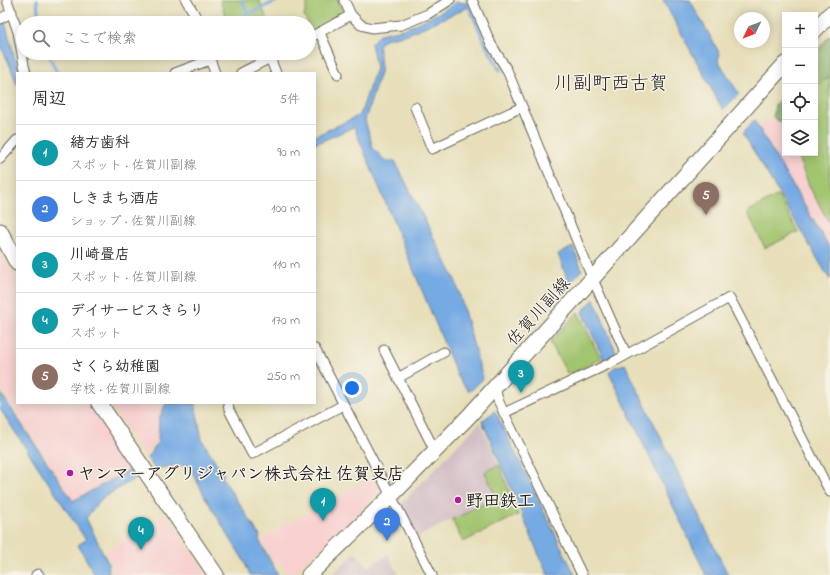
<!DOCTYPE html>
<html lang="ja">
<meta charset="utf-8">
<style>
:root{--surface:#fff;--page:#f2f2f3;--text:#2b2b33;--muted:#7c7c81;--line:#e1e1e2;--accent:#1a73e8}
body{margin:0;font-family:"Indie Flower","Klee One",sans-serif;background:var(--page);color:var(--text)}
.controls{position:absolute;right:12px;top:12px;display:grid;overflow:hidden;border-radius:0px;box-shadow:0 2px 10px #0003}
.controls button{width:36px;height:36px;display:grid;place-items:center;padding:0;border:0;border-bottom:1px solid var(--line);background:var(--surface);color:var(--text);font:20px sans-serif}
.compass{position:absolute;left:734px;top:12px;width:36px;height:36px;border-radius:50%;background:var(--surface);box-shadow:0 2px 10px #0003;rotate:227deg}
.you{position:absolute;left:352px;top:388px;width:14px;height:14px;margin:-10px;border:3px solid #fff;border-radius:50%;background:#1a73e8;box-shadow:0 0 0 6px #1a73e833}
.badge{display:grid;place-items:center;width:26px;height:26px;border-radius:50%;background:var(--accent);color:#fff;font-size:13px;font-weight:700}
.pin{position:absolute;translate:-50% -33px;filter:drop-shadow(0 1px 2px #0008)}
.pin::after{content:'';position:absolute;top:21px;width:14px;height:12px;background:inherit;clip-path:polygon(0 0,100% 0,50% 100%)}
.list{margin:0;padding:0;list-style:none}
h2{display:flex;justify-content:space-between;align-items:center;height:52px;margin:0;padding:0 16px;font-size:17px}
h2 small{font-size:13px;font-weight:400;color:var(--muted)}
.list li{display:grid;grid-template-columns:26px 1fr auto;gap:12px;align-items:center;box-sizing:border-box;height:56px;padding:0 16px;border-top:1px solid var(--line)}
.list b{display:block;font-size:15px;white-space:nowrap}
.list p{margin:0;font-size:13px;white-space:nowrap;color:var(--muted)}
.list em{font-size:13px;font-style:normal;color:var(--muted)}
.icon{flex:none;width:22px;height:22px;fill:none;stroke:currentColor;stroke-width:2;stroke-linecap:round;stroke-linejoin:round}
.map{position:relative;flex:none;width:830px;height:575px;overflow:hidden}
.search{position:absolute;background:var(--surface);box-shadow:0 2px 10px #0003;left:16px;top:16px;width:300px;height:44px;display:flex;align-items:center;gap:10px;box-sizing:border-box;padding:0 14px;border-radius:22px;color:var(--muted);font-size:15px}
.panel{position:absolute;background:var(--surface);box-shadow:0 2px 10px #0003;left:16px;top:72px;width:300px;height:332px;border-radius:0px}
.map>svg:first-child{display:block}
.built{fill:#f7d0cf}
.industrial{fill:#d2bec5}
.green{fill:#a2c56f;stroke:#5f7046}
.forest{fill:#81aa62;stroke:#4e633f}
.water{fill:#76aae3;stroke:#496380}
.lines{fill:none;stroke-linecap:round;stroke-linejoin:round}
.stream{stroke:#76aae3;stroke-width:3}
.street-casing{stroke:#636053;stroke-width:11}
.primary-casing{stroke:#636053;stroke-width:17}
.street{stroke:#fff;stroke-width:9}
.primary{stroke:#fff;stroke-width:15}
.poi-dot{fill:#b5179e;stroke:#f7f3e8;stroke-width:1.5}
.labels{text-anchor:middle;stroke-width:3;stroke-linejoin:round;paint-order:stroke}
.street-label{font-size:17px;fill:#1c1c1c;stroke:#f7f3e8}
.poi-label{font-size:17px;font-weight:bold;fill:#1c1c1c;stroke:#f7f3e8;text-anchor:start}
.quarter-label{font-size:19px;fill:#1c1c1c;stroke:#f7f3e8}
</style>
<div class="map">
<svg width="830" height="575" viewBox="0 0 830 575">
<rect width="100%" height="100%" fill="#f7f3e8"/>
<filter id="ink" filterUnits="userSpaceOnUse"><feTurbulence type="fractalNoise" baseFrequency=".025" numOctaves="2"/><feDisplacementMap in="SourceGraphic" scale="8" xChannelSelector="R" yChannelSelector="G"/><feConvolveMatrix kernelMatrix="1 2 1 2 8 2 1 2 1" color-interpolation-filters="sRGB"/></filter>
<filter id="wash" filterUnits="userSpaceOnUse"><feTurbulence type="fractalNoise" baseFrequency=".012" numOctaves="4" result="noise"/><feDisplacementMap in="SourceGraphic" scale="16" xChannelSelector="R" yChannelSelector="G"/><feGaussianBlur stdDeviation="0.9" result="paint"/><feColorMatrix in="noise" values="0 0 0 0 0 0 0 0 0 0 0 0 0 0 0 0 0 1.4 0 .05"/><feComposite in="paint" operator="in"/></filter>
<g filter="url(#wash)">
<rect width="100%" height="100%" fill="#e7dfba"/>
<g class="built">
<polygon points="830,35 830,249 758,127 773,117 775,104 785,94 785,153 815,153 815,53"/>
<polygon points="0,252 17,282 17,403 88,403 132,467 73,500 0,387"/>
<polygon points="108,403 164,403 157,422 156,442 145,456"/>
<polygon points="374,476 383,490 292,575 287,575 280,562 275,566 261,540 264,537"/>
<polygon points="166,514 207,575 166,575 163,571 157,575 114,575 111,564 105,551"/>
</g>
<g class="industrial">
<polygon points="480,422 499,465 485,472 496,497 416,538 399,506"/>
<polygon points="355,553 369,567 388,554 399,575 332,575"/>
</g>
<g class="green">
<polygon points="220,0 259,0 269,23 240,23 239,22 228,23"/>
<polygon points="308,0 338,0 344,13 313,32 304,16"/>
<polygon points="253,53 274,53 256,61"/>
<polygon points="830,77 830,224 811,190 796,153 815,153 815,86"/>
<polygon points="778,195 798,232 765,248 747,212"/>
<polygon points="578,312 601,359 568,375 550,342"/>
<polygon points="499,465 518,515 463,542 452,520 496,497 485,472"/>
</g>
<g class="forest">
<polygon points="830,35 830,77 815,86 815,53"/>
<polygon points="785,94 785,126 773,117 775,104"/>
</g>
<g class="water">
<polygon points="663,0 690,0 720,54 718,60 739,94 723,110"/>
<polygon points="457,2 467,3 469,7 408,34 384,39 379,45 381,69 365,120 373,148 386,161 395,161 456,282 483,379 469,392 458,377 354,127 315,144 315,136 360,115 376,68 371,43 380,34 404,29 441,12"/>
<polygon points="0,22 5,22 15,59 21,73 17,73 17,85 9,63 0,45"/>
<polygon points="754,120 830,249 830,280 743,133"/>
<polygon points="573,247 582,270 569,283 558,254"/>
<polygon points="594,299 617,354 604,360 582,312"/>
<polygon points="625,364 728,575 706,575 609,372 615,367"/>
<polygon points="0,392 73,501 133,468 139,476 101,499 86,518 108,563 109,575 95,575 78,545 86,540 0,409"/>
<polygon points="166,403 195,403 202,440 224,475 222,477 260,536 259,540 278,575 250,575 244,561 205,497 190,467 178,465 155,469 147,458 158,442 159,419"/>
<polygon points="495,411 575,575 548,575 544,567 513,493 482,421"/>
</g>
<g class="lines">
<g class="stream">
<polyline points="37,0 39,23"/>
<polyline points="469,7 486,45 500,70"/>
<polyline points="248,14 279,0"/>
<polyline points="228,23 248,14 242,0"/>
<polyline points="48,53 57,73"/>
</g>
</g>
</g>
<g filter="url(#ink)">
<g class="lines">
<g class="street-casing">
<g id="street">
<polyline points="7,0 18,32 24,65 26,73"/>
<polyline points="186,0 195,15 198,23"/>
<polyline points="344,0 351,15 361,25 372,28 401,25 428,14 450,0"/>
<polyline points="472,0 491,44 507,70 588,268 626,354"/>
<polyline points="0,19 12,12"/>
<polyline points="320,33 338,74"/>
<polyline points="309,38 351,15"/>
<polyline points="208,53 215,73"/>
<polyline points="270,58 276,73"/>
<polyline points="175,73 210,60"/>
<polyline points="241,73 280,53"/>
<polyline points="415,107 432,149 522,107"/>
<polyline points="0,159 17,140"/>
<polyline points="315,349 432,575"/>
<polyline points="384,350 435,451"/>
<polyline points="398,378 444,352"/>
<polyline points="495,387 498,400 504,413 582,575"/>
<polyline points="228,403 229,410 252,454 343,405"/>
<polyline points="504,413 617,360 729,298 734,306 830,492"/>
<polyline points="36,575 38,574 39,575"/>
</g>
</g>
<g class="primary-casing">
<g id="primary">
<polyline points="815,30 830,14"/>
<polyline points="0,231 17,263"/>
<polyline points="99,403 216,575"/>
<polyline points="309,575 391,496 469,416 785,64"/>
</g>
</g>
<use href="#street" class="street"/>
<use href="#primary" class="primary"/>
</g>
</g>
<g class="poi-dot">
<circle cx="70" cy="473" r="4"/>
<circle cx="458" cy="500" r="4"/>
</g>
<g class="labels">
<g class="street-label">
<text transform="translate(538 311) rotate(-48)" y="6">佐賀川副線</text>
</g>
<g class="poi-label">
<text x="78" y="479">ヤンマーアグリジャパン株式会社 佐賀支店</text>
<text x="466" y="506">野田鉄工</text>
</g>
<g class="quarter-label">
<text x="611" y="89">川副町西古賀</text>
</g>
</g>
</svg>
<div class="controls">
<button>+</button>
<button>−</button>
<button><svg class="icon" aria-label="locate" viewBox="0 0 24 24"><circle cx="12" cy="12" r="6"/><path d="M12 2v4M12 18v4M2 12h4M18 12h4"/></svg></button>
<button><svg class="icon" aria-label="layers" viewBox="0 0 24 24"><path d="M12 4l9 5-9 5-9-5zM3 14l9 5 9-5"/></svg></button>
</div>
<svg class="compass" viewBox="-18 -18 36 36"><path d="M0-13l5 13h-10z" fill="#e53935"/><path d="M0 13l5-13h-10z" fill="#7c7c81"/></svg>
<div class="you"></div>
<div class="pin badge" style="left:323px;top:521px;background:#0f9aa8">1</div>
<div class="pin badge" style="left:387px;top:541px;background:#3f7fe0">2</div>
<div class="pin badge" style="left:521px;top:393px;background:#0f9aa8">3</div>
<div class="pin badge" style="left:141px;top:550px;background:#0f9aa8">4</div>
<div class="pin badge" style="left:706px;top:215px;background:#8d6e63">5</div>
<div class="search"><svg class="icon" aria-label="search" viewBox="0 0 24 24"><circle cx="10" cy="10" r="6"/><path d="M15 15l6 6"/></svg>ここで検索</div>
<section class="panel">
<h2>周辺<small>5件</small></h2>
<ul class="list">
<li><span class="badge" style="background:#0f9aa8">1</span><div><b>緒方歯科</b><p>スポット · 佐賀川副線</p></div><em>90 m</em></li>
<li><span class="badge" style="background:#3f7fe0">2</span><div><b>しきまち酒店</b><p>ショップ · 佐賀川副線</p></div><em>100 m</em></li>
<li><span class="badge" style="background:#0f9aa8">3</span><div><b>川崎畳店</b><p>スポット · 佐賀川副線</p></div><em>110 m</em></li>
<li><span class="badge" style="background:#0f9aa8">4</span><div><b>デイサービスきらり</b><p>スポット</p></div><em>170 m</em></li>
<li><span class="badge" style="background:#8d6e63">5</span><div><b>さくら幼稚園</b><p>学校 · 佐賀川副線</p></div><em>250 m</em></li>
</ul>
</section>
</div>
